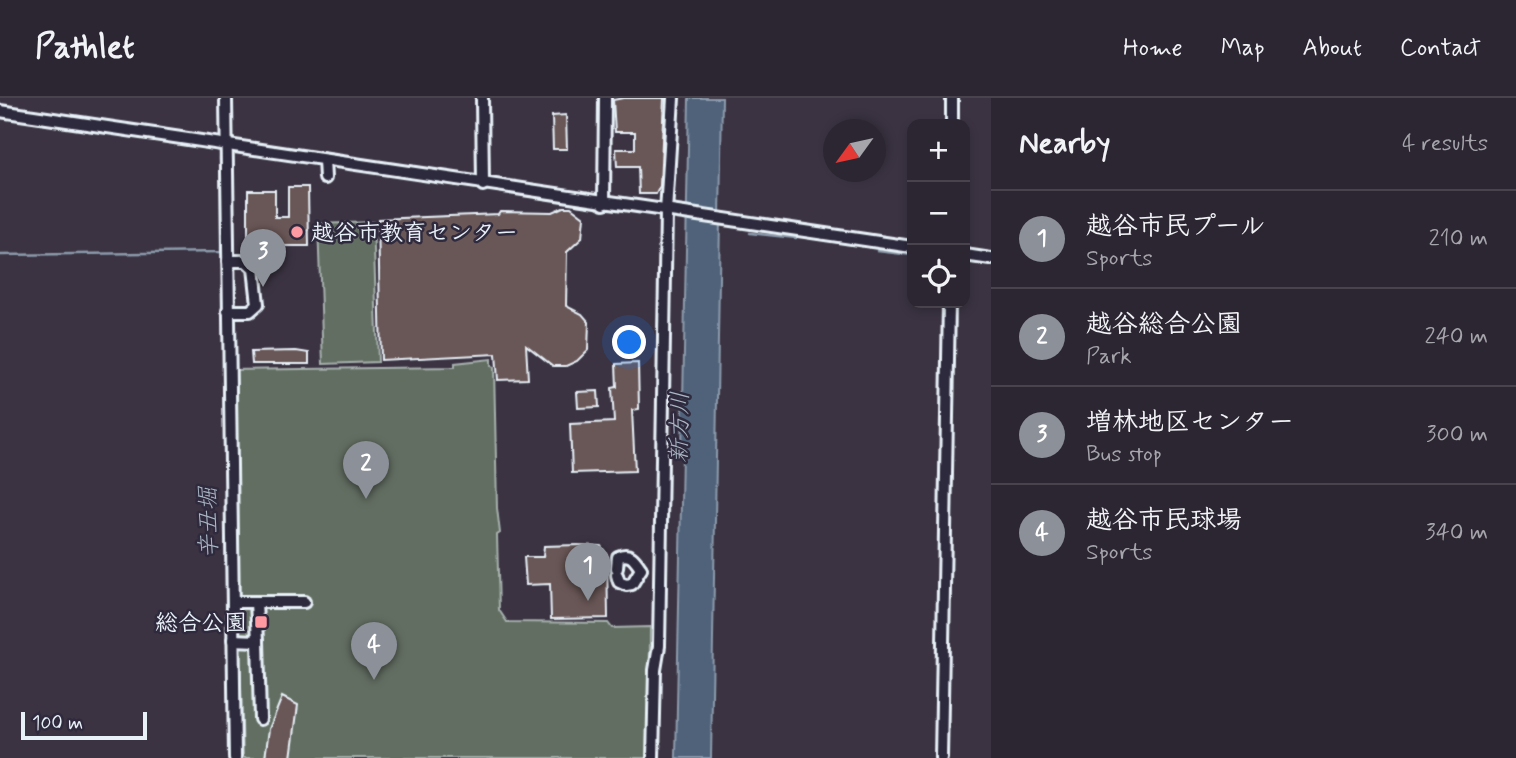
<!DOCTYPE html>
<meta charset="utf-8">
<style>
:root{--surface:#2c2632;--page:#38323e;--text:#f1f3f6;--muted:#a6a5ac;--line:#48434d;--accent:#8c9099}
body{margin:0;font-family:Mynerve,"Klee One",sans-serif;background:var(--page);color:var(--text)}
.controls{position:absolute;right:21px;top:21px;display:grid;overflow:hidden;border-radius:14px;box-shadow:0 4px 10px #0003}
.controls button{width:63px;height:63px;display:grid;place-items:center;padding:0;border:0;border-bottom:2px solid var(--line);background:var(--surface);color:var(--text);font:35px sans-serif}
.compass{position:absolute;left:823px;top:21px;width:63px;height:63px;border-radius:50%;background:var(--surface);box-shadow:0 4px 10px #0003;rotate:237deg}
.scale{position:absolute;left:21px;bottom:18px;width:126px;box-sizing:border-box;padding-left:7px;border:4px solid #e8f1f8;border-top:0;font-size:19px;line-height:24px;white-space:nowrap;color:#e8f1f8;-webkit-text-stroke:5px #2f2a3d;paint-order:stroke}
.you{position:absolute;left:630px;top:245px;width:24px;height:24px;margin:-18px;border:5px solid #fff;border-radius:50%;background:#1a73e8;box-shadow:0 0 0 10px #1a73e833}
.badge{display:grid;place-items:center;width:46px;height:46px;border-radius:50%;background:var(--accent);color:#fff;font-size:23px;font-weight:700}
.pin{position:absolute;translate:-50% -58px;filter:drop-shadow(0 2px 4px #0008)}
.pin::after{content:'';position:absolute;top:37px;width:24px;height:21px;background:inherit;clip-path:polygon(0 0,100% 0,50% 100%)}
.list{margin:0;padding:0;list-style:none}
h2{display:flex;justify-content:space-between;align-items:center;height:91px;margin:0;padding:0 28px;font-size:30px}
h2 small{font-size:23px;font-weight:400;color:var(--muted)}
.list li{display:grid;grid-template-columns:46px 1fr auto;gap:21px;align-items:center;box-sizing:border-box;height:98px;padding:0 28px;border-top:2px solid var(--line)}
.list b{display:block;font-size:26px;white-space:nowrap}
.list p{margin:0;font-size:23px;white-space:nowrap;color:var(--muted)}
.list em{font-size:23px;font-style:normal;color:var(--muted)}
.icon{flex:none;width:38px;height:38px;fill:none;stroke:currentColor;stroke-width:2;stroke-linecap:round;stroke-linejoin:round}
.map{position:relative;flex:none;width:991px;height:660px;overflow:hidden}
header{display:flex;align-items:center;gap:42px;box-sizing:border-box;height:98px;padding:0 35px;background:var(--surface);border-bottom:2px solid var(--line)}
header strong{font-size:33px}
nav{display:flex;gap:38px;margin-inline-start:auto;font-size:24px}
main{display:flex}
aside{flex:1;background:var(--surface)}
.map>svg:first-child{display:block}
.green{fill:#636e62;stroke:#a6b0ad;stroke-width:2}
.water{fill:#4f627a;stroke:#8c9bac;stroke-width:2}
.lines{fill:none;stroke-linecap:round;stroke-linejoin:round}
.stream{stroke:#8c9bac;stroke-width:2.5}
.building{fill:#695657;stroke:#e8f1f8;stroke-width:2}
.minor-casing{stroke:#e8f1f8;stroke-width:16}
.minor{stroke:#2f2a3d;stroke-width:10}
.poi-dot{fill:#ff9aa2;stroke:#2f2a3d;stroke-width:2.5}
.labels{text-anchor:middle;stroke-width:5;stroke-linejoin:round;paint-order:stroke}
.poi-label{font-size:23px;font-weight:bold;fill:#e8f1f8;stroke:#2f2a3d;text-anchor:start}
.water-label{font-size:24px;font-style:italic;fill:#abb8c6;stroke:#2f2a3d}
</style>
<header>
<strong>Pathlet</strong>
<nav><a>Home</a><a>Map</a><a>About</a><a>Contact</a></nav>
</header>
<main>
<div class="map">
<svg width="991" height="660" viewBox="0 0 991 660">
<rect width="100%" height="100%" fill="#3b3342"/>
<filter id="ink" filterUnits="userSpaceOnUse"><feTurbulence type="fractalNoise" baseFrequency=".0143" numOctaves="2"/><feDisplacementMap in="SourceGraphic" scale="14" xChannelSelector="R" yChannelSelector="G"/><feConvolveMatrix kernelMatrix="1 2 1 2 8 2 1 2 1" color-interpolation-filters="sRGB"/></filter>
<g filter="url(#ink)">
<g class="green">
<polygon points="373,124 378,264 323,266 318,126"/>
<polygon points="491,261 491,268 494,269 497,410 500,435 497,437 499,512 507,524 608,525 612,530 650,529 649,660 243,660 232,272 455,269 455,265"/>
</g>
<polygon class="water" points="689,0 722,0 711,660 676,660"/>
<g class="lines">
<g class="stream">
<polyline points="220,0 221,34"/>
<polyline points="220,60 221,83"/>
<polyline points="750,135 796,140"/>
<polyline points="877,153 912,157"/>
<polyline points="0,157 221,154 221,89"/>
<polyline points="965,164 991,167"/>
<polyline points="223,231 225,289"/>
<polyline points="225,352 225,320"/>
<polyline points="225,363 226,487"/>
<polyline points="227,497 229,623"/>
<polyline points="229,632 229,660"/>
</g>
</g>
<g class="building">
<polygon points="623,0 664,0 660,88 656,96 639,96 638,69 617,69 616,51 635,51 635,34 615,34 613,2"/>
<polygon points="566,17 567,51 553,51 552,18"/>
<polygon points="288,89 308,89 309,148 248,148 248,92 275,92 275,119 288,119"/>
<polygon points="563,109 571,109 584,119 582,140 567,154 566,208 582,216 589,224 588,252 577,263 566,268 553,268 526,247 528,281 498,282 496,256 381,262 378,121 498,116 500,113 552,114"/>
<polygon points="296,253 309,255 309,266 252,266 251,254"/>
<polygon points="638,265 639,311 632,312 635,373 572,375 570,326 614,324 612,290 617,289 616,266"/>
<polygon points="598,293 599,309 578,310 577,294"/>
<polygon points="578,447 601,448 607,456 608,520 551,521 550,486 526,487 524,459 543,459 544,448"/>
<polygon points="282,599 298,607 291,660 265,660 269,631"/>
</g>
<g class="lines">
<g class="minor-casing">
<g id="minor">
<polyline points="226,0 235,660"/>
<polyline points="482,0 483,87"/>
<polyline points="0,13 912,149"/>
<polyline points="952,26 952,0"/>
<polyline points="324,62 325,80"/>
<polyline points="604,105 605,0"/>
<polyline points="965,157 991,161"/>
<polyline points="228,163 246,163 254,170 258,206 250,213 228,213"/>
<path d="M617,470L618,459C630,453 635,462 641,471"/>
<polyline points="617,477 619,484 626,487 632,486 641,471"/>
<polyline points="233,504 256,504 258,543 233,542"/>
<polyline points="256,504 304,504"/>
<polyline points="258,543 260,621"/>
<polyline points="653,660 655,572 659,548 666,114 673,0"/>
<polyline points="941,660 949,205"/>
</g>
</g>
<use href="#minor" class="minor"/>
</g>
</g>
<g class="poi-dot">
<circle cx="297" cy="134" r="7"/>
<rect x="254" y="517" width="14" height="14" rx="3.5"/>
</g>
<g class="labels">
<g class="poi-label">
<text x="311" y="142">越谷市教育センター</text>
<text x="247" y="532" text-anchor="end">総合公園</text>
</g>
<g class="water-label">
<text transform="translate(679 329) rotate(-89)" y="8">新方川</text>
<text transform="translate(208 425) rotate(-91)" y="8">辛丑堀</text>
</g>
</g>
</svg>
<div class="controls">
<button>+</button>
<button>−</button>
<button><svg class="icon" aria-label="locate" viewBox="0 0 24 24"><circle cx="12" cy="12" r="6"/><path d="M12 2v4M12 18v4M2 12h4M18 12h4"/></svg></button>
</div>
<svg class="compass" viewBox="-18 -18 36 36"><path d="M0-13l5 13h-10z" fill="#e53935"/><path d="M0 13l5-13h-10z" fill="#a6a5ac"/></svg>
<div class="scale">100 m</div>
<div class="you"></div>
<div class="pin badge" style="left:588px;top:503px">1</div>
<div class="pin badge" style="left:366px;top:401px">2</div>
<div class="pin badge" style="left:263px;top:189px">3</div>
<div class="pin badge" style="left:374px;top:582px">4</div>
</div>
<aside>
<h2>Nearby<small>4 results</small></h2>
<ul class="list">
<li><span class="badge">1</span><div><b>越谷市民プール</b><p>Sports</p></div><em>210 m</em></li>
<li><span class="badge">2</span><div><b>越谷総合公園</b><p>Park</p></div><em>240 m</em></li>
<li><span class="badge">3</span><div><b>増林地区センター</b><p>Bus stop</p></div><em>300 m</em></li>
<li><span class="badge">4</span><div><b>越谷市民球場</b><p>Sports</p></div><em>340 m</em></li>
</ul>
</aside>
</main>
